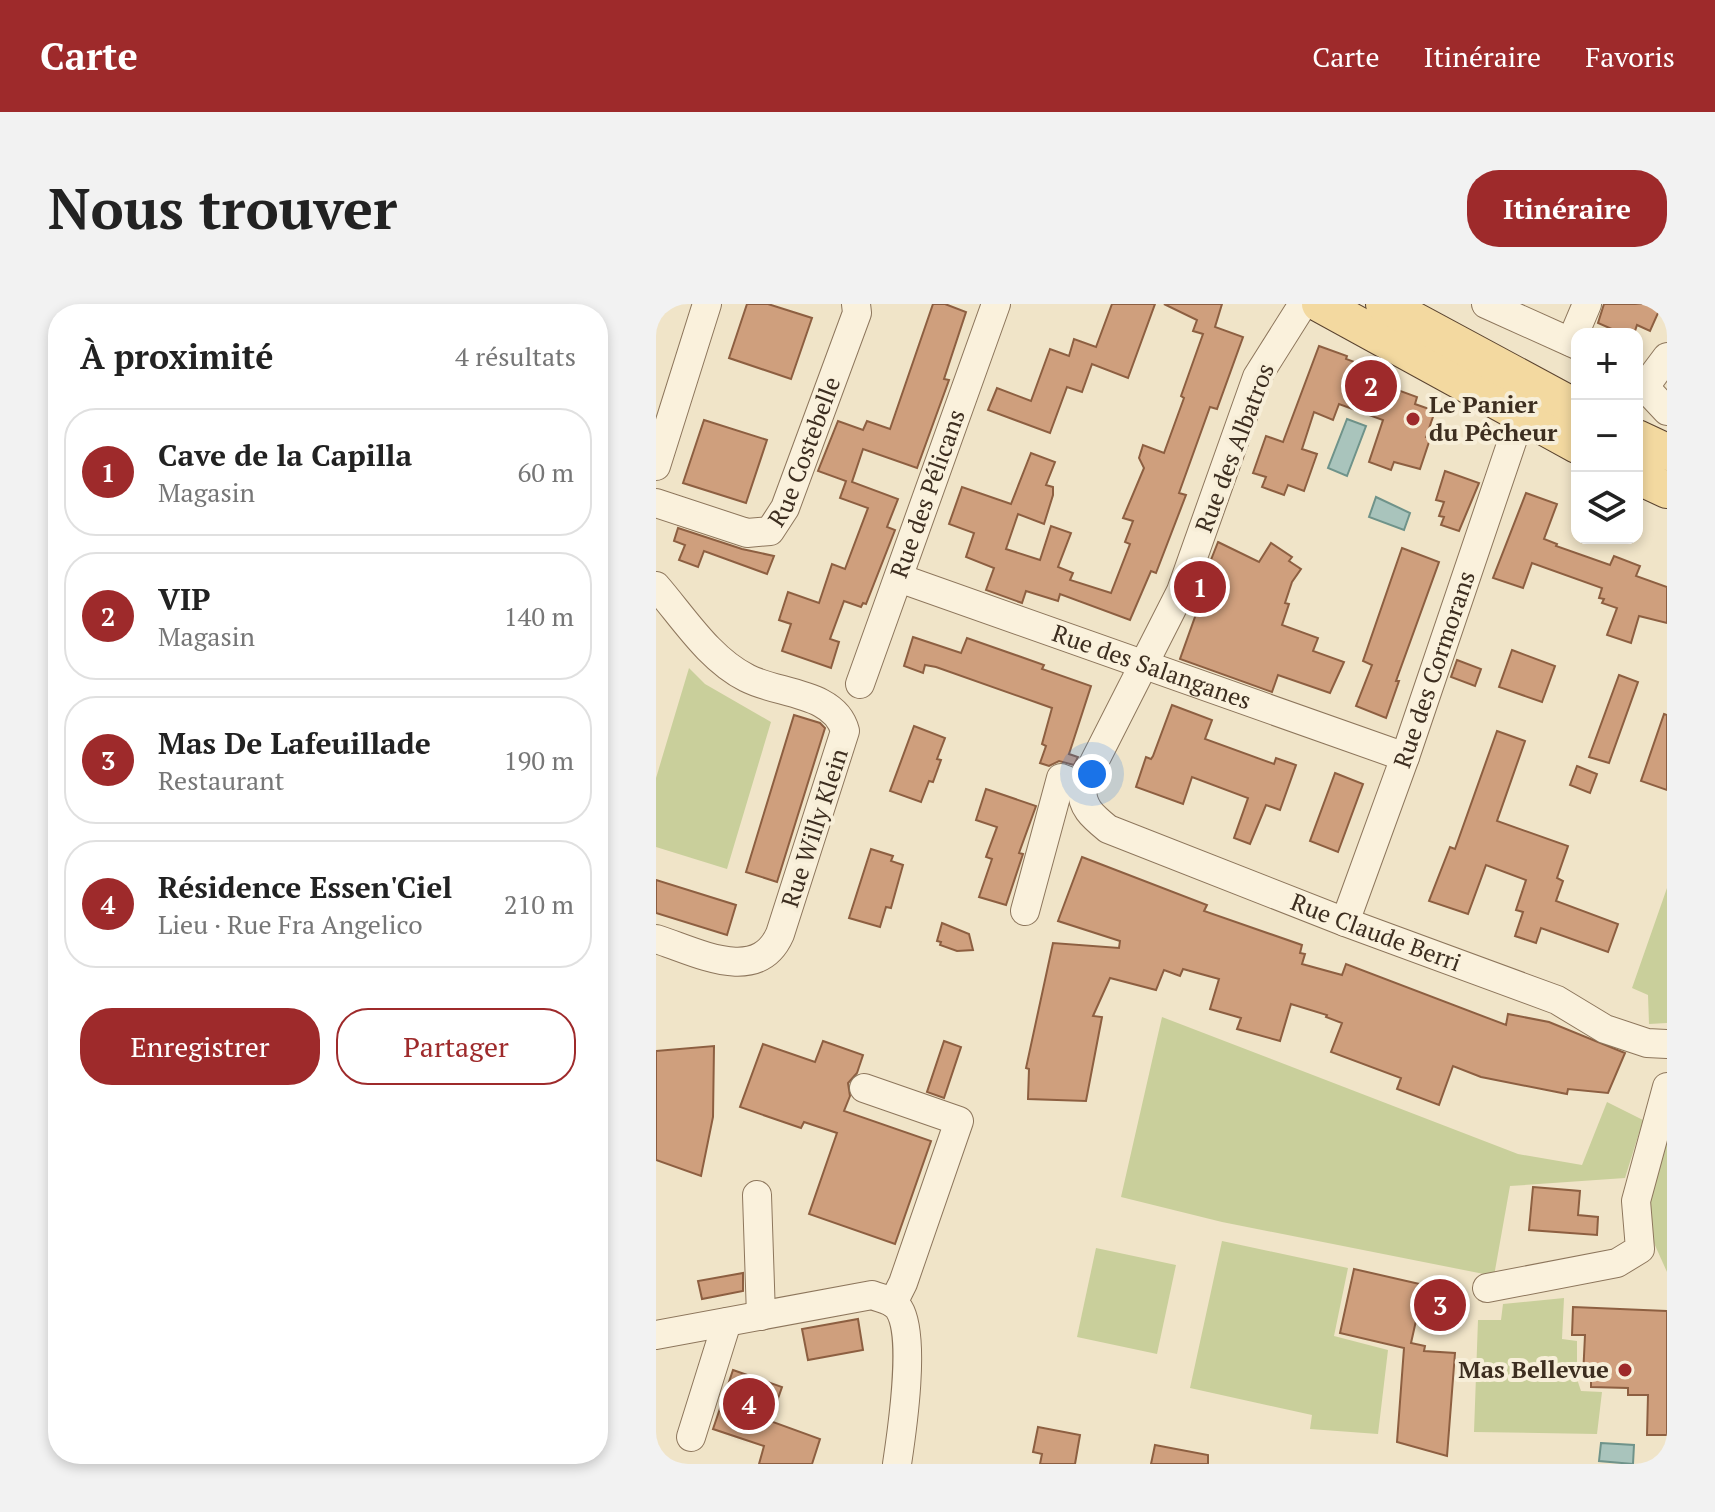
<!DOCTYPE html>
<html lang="fr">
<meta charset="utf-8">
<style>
:root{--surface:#fff;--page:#f2f2f2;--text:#222;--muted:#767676;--line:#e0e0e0;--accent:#9e2a2b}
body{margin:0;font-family:"PT Serif",serif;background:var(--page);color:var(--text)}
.controls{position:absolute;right:24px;top:24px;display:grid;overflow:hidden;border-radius:16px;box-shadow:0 4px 12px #0003}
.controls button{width:72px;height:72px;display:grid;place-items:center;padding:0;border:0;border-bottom:2px solid var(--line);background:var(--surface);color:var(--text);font:40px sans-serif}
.you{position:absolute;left:436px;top:470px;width:28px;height:28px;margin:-20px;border:6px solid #fff;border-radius:50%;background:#1a73e8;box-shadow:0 0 0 12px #1a73e833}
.badge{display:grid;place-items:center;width:52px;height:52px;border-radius:50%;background:var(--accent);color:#fff;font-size:26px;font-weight:700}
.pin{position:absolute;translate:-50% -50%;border:4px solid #fff;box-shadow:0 2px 8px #0006}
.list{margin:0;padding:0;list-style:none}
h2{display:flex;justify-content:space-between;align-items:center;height:104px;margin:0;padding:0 32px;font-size:34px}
h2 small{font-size:26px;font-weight:400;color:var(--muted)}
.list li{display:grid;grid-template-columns:52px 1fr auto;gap:24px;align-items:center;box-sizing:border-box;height:128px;margin:0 16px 16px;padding:0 16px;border:2px solid var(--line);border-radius:32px}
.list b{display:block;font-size:30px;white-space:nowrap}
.list p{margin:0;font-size:26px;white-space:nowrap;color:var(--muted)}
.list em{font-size:26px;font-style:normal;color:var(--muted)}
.actions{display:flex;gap:16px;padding:24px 32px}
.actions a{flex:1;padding:18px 0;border:2px solid var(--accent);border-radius:32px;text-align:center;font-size:28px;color:var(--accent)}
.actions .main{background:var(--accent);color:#fff}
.icon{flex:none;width:44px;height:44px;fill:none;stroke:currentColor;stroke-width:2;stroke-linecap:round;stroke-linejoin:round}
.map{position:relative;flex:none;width:1011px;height:1160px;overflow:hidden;border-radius:32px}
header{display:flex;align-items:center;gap:48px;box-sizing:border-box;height:112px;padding:0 40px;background:var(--accent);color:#fff}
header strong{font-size:38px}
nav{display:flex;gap:44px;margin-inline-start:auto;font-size:28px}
.intro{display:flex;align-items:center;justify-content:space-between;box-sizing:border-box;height:192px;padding:0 48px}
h1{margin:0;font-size:56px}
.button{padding:20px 36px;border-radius:32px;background:var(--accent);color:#fff;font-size:28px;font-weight:700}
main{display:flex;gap:48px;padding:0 48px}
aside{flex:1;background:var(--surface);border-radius:32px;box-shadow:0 4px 12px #0003}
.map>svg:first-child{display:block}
.green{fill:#c9cf9b}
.water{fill:#a9c4bc;stroke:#6f938a;stroke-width:2}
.building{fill:#cf9f7d;stroke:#8d5f41;stroke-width:2}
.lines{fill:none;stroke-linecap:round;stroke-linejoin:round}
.minor-casing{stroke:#8d765c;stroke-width:30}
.major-casing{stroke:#5b4430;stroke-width:38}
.minor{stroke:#faf1dc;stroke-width:28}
.major{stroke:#f3d9a0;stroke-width:36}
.poi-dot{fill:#9e2a2b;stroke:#f7eed8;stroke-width:3}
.labels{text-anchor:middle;stroke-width:8;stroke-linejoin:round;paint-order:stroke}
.poi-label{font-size:24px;font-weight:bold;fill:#3d2e20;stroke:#f7eed8;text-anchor:start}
.street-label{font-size:24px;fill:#3d2e20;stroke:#f7eed8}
</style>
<header>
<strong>Carte</strong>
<nav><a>Carte</a><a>Itinéraire</a><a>Favoris</a></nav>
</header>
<div class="intro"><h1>Nous trouver</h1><a class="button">Itinéraire</a></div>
<main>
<aside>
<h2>À proximité<small>4 résultats</small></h2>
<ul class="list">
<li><span class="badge">1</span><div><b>Cave de la Capilla</b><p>Magasin</p></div><em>60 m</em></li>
<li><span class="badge">2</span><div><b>VIP</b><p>Magasin</p></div><em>140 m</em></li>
<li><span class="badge">3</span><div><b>Mas De Lafeuillade</b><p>Restaurant</p></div><em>190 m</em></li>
<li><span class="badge">4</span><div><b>Résidence Essen'Ciel</b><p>Lieu · Rue Fra Angelico</p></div><em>210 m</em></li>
</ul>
<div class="actions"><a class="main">Enregistrer</a><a>Partager</a></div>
</aside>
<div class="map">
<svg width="1011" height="1160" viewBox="0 0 1011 1160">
<rect width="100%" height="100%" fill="#f0e4c8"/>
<g class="green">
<polygon points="33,364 49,380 115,418 71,565 0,543 0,474"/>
<polygon points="1011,584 1011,719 993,720 992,691 976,684"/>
<polygon points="506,713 862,850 926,861 951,798 987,816 969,874 854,882 838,972 566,918 465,893"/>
<polygon points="1011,807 1011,968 989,919"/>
<polygon points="566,937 692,964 678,1032 732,1046 722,1130 654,1125 656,1111 534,1084"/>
<polygon points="440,944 520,961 501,1050 421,1033"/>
<polygon points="908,994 906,1035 921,1037 921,1075 925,1087 946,1088 941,1130 818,1128 822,1016 845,1016 847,1000"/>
</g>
<g class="water">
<polygon points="691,115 710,122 691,172 672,164"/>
<polygon points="720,193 754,209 748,226 713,213"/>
<polygon points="945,1139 978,1141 977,1160 943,1157"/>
</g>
<g class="building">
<polygon points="91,0 112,0 156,14 135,75 73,54"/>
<polygon points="277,0 289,0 310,8 288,75 293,76 261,164 207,145 196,178 242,195 231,223 239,226 210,300 207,299 205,303 188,297 174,335 183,338 175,364 126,347 135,320 123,316 132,288 163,299 176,260 189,265 212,204 184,194 190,177 162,167 182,117 207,126 211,117 234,125"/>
<polygon points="456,0 499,0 472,74 436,60 426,88 411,83 394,129 332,106 341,84 375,97 394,45 413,52 418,35 440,43"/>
<polygon points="508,0 566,0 559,23 587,33 561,105 554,103 523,189 530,191 500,269 495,267 474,316 404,290 402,297 370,287 366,299 330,286 338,264 310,253 318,229 293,220 306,183 355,200 375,149 399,158 390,181 397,183 397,191 388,220 362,210 350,245 384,256 395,222 415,229 402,263 417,269 414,276 455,289 474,240 469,238 477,217 467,214 488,164 483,154 487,141 508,149 528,94 525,92 547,30 537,27 541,16"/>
<polygon points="948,0 1006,0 994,27 981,21 978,30 967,30 942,19"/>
<polygon points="663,42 691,52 690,55 729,69 725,80 761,93 759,100 779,107 770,133 774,135 764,165 738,158 735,166 713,158 727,116 683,100 677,116 658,108 646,145 661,150 648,187 632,181 628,191 606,183 610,173 597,169 610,132 627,138"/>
<polygon points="48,116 111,136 90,199 27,179"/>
<polygon points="789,167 823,179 803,227 785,221 788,213 783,212 788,198 780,196"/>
<polygon points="870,189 901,200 888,235 901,240 900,242 954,261 958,252 984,262 980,272 1011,283 1011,319 983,312 975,339 951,331 961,304 946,299 948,295 943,294 946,284 876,259 867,284 837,274"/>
<polygon points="22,224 86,245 118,252 111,270 48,247 42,263 23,256 29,241 18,237"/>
<polygon points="562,238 603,258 615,239 636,253 633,257 645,265 636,278 629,299 633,300 626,321 662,334 657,347 688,358 674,389 622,371 616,388 524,355 545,296 540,294"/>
<polygon points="746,244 783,258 740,377 743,377 730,414 700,402 716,361 707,357"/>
<polygon points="257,333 305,349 311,334 388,361 386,365 435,382 413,450 422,453 418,461 403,457 393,462 384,459 390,442 386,440 396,404 280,363 269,361 267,369 248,362"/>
<polygon points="856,346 899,362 886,398 843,383"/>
<polygon points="801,356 825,365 819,382 795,373"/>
<polygon points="963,371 982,378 953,459 933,453"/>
<polygon points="516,401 556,416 549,435 618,460 620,454 640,461 624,506 610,501 594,540 578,534 592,494 536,473 527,500 480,483 490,453 495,455 497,452"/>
<polygon points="1008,410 1011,411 1011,486 985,477"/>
<polygon points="138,411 164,419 169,424 121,578 90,568"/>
<polygon points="258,422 289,434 281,455 285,456 277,478 273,477 265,498 234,487"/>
<polygon points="841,427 869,437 841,517 912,542 901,574 907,577 900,597 962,620 952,648 885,624 880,639 859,632 867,608 860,606 870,576 830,561 812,610 773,597 794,543 799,545"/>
<polygon points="921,462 941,470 934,489 914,481"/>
<polygon points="679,469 707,480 682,548 654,537"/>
<polygon points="330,485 380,502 363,549 367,550 350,601 323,593 336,555 330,553 341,523 320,516"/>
<polygon points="215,545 237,552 235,557 247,561 235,604 230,603 224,623 193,614"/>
<polygon points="426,553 551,601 548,607 646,641 644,649 649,650 646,660 686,671 690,660 850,721 852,710 893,718 969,749 952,789 912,785 911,790 825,773 797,762 783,801 741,785 745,774 675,748 686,719 670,713 671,711 635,700 624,737 581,725 585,714 554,705 563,675 527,665 524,672 508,666 500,686 454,674 437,712 446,713 430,797 372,795 373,765 370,764 397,639 463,644 464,637 402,617"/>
<polygon points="0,576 80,601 71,631 0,609"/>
<polygon points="286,619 313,630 317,646 301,647 284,641 285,638 281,637"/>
<polygon points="167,737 207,751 201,769 192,779 194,792 188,807 275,837 239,940 153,910 181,829 148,818 145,824 84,803 107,740 159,758"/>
<polygon points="288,737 305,743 288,794 271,788"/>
<polygon points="58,742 57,813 45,872 0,856 0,747"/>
<polygon points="877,883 924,887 922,911 942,913 941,931 873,926"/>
<polygon points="698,965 768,981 755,1039 769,1042 768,1047 799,1049 791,1152 741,1138 748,1044 684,1029"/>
<polygon points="87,969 87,987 46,995 42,977"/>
<polygon points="917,1003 1011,1007 1011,1131 991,1131 992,1091 972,1091 972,1084 935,1083 935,1073 927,1073 929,1031 916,1031"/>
<polygon points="202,1015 207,1046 152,1056 146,1025"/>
<polygon points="77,1066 126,1083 114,1117 164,1135 156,1160 103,1160 108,1142 57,1125"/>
<polygon points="382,1123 424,1131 419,1160 384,1160 386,1150 377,1148"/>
<polygon points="499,1141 552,1151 552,1160 495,1160"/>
</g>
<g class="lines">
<g class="minor-casing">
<g id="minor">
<path id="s1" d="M647,0L601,73L525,287L426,482C425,503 436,512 452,525L689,618L901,696L949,725L991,739L1011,740"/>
<polyline points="830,0 921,41"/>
<polyline points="915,38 931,0"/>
<polyline points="996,73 1011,53"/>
<polyline points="981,75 1011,107"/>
<polyline points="0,162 51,0"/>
<path id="s2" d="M0,199L91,229L114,227L129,204L201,9L200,0"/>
<path id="s3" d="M243,274L749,453"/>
<path d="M0,282C27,313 53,355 91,374C121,390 179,388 189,427L124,630C101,682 39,647 0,635"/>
<path id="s4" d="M204,380L340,0"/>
<polyline points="369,607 405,474 426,482"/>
<path id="s5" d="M689,618L749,453L865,111"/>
<polyline points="208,784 303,817 247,979 237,999"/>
<polyline points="101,891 105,1012"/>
<polyline points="831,984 961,959 984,945 980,897 1011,783"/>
<path d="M0,1031L216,991C226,995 237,996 243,1005C260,1032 246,1127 241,1160"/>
<polyline points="35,1133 71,1018"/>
</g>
</g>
<g class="major-casing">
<g id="major">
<polyline points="664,0 921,141"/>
<polyline points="728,0 921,104"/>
<polyline points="981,134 1011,148"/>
<polyline points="981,172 1011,186"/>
</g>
</g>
<use href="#minor" class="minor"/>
<use href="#major" class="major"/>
</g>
<g class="poi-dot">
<circle cx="757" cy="115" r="8"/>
<circle cx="969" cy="1066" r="8"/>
</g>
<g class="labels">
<g class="poi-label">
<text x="773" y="109">Le Panier<tspan x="773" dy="28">du Pêcheur</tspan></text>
<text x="953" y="1074" text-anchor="end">Mas Bellevue</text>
</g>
<g class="street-label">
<text transform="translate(579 144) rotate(-69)" y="8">Rue des Albatros</text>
<text dy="8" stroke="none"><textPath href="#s2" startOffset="206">Rue Costebelle</textPath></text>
<text dy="8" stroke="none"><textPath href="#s4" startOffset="202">Rue des Pélicans</textPath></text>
<text dy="8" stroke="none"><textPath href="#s3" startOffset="268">Rue des Salanganes</textPath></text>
<text dy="8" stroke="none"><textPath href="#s5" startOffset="268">Rue des Cormorans</textPath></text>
<text transform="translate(159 524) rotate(-72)" y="8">Rue Willy Klein</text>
<text dy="8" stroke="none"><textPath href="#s1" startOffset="872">Rue Claude Berri</textPath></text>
</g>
</g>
</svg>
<div class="controls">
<button>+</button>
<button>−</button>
<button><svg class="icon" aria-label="layers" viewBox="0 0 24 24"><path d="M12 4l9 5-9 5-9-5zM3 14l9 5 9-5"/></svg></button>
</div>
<div class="you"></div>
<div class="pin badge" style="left:544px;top:283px">1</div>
<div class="pin badge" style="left:715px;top:82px">2</div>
<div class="pin badge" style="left:784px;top:1001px">3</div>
<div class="pin badge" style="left:93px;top:1100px">4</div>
</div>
</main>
